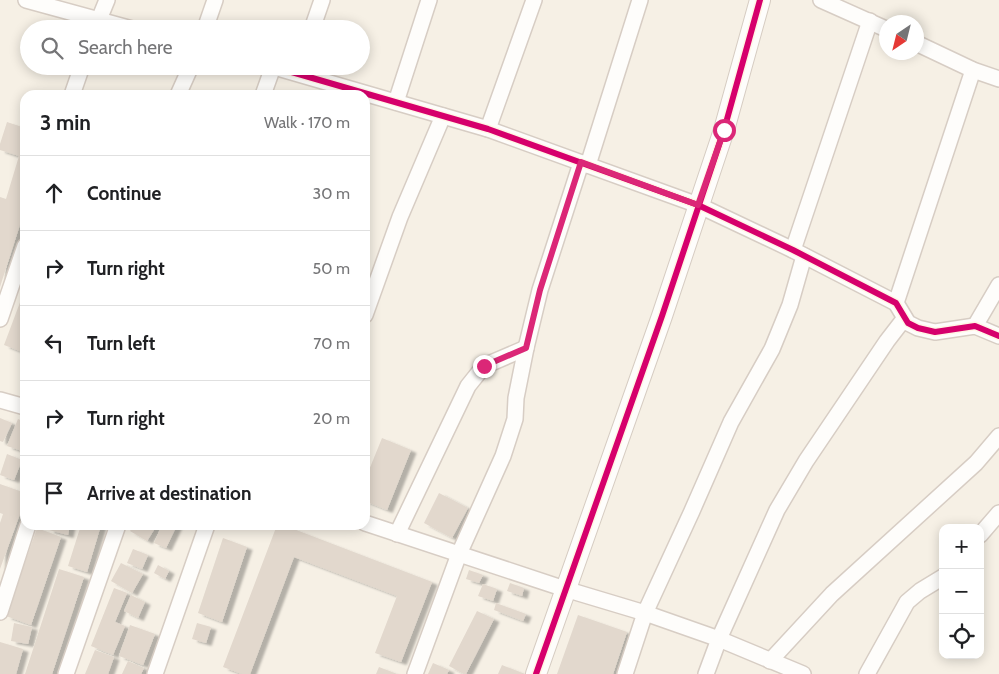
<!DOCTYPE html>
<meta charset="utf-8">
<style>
:root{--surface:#fff;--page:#f2f2f2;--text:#202124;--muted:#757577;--line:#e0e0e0}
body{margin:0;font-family:Cabin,sans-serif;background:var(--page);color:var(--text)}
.controls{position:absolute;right:15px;bottom:15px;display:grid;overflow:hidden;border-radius:10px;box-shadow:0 2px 12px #0003}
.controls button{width:45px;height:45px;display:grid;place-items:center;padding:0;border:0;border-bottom:1px solid var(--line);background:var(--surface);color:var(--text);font:25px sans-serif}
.compass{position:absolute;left:879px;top:15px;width:45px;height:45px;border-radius:50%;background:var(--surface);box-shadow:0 2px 12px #0003;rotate:215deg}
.stop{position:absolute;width:15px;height:15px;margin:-11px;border:4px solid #db2777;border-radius:50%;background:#fff}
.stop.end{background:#db2777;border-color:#fff;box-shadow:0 1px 5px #0008}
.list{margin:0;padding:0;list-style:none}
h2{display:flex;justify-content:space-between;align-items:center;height:65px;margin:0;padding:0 20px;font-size:21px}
h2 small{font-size:16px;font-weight:400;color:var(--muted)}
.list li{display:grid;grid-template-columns:32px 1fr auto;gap:15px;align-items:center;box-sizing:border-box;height:75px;padding:0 20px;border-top:1px solid var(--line)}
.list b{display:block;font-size:19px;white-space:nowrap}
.list em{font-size:16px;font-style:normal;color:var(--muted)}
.icon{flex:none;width:28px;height:28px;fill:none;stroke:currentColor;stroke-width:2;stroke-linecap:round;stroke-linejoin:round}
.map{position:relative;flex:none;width:999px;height:674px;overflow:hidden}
.search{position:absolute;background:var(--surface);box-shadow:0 2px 12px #0003;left:20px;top:20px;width:350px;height:55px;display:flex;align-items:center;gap:12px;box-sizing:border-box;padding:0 18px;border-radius:28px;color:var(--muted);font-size:19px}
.panel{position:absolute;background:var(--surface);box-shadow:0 2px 12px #0003;left:20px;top:90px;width:350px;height:440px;border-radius:15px}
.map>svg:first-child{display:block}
.building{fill:#e2d8cd;filter:url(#shadow)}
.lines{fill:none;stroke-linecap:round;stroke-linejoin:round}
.street-casing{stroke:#d7cdc4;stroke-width:18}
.secondary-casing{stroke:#d6ccc2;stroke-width:22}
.street{stroke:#fefdfb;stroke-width:15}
.secondary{stroke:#fefdfb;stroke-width:20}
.cycleway-casing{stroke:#fff5e5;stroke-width:9}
.cycleway{stroke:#d6006c;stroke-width:6}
.route{stroke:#db2777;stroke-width:6}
</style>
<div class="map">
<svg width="999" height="674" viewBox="0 0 999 674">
<defs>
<filter id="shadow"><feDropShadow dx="5.5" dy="3" stdDeviation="1" flood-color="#0004"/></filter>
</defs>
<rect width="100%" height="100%" fill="#f6f0e5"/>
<g class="building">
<polygon points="7,122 25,128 25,209 0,287 0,197 6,199 19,156 0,150 0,144"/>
<polygon points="25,289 25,353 4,345"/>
<polygon points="0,418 12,423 3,442 0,441"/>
<polygon points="18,419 25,422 25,452 7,446"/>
<polygon points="382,438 411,450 387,510 365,501 365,480"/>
<polygon points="7,454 22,460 14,480 0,475"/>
<polygon points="0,484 25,493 25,500 0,569 0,523 3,514 0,513"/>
<polygon points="439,493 468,508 452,538 424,523"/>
<polygon points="50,525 70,525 68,535 49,530"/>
<polygon points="81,525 101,525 87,572 68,566"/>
<polygon points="134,525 157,525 147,541 130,531"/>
<polygon points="162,525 177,525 166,548 154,543"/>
<polygon points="277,525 283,525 432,582 401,662 375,653 397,596 294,557 250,674 242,674 223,667"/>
<polygon points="37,528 61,537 31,625 6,616"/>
<polygon points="223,538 247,547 222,622 198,613"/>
<polygon points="133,549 148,555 142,569 127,563"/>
<polygon points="121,563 143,574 132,593 111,581"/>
<polygon points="158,565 169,571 165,579 154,573"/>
<polygon points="59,569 84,577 52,674 25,674"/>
<polygon points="469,570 483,575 479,583 466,579"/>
<polygon points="510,583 524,588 522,596 507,591"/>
<polygon points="483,584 497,589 493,601 478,596"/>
<polygon points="114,588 127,593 115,622 125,626 113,655 91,646"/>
<polygon points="131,595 145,602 138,618 124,611"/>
<polygon points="496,603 526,614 523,621 494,610"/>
<polygon points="477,611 494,619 466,674 464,674 449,666"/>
<polygon points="578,615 627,632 613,674 557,674"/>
<polygon points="14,623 32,627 28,644 11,641"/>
<polygon points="197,623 211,627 206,643 192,639"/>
<polygon points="130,625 155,634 143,665 119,656"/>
<polygon points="0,642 23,649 16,674 0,674"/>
<polygon points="95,650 114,657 108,674 85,674"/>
<polygon points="128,661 144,668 141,674 122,674"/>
<polygon points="433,663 449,670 447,674 428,674"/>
<polygon points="502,665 525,674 498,674"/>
<polygon points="379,667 397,674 376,674"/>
</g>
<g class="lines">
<g class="street-casing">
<g id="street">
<polyline points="26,0 132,29"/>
<polyline points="821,0 886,29"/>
<polyline points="96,27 107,0"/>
<polyline points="205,29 215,0"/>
<polyline points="312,29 322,0"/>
<polyline points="916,43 973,70 999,79"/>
<polyline points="271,66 488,129 698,205 793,250 896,303 908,323 918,328 935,332 975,326 999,336"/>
<polyline points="72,95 82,66"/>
<polyline points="178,95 191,66"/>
<polyline points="263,95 273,67"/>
<polyline points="396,102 429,0"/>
<polyline points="488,129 534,0"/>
<polyline points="588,165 640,0"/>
<polyline points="793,250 870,21"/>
<polyline points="896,303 973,70"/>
<polyline points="365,315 400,217 443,116"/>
<polyline points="0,319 25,246"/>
<polyline points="975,326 999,285"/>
<polyline points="0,400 25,407"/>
<polyline points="365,523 565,589 645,613 719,639 803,674"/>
<polyline points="397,534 468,386 484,366 526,348"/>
<polyline points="980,535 999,513"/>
<polyline points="0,612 28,525"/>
<polyline points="770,661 832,594 976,463 999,436"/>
<polyline points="66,674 118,525"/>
<polyline points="155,674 207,525"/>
<polyline points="415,674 459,554 503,456 515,419 516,398 526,348 540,290 581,163"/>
<polyline points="625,674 645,613 692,511 731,422 772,349 790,305 804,256"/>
<polyline points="706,674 719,639 777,510 806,461 887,341 904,319"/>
<polyline points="867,674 907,602 920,591 943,577"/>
</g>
</g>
<g class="secondary-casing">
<polyline id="secondary" points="536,674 662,316 724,130 760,0"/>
</g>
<use href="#street" class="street"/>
<use href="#secondary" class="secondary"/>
<g class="cycleway-casing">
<g id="cycleway">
<polyline points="271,66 488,129 698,205 793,250 896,303 908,323 918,328 935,332 975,326 999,336"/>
<polyline points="536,674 662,316 724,130 760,0"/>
</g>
</g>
<use href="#cycleway" class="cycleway"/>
</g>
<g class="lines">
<polyline class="route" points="484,366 526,348 540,290 581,162 698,205 724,130"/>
</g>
</svg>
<div class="controls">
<button>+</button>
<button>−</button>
<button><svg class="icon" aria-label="locate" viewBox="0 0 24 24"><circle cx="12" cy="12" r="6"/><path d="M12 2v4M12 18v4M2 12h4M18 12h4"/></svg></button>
</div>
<svg class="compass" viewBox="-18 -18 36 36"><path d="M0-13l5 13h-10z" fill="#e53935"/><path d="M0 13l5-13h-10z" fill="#757577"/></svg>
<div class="stop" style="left:724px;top:130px"></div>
<div class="stop end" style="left:484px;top:366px"></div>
<div class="search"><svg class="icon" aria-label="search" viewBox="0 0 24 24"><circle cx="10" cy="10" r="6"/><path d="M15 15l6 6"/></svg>Search here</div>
<section class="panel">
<h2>3 min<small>Walk · 170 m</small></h2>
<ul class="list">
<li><svg class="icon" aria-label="ahead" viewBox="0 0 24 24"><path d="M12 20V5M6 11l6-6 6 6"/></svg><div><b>Continue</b></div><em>30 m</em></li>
<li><svg class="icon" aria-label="right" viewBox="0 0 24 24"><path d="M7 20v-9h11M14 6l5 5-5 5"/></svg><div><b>Turn right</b></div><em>50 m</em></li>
<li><svg class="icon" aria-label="left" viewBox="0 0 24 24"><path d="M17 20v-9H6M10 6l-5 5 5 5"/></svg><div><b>Turn left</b></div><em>70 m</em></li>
<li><svg class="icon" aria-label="right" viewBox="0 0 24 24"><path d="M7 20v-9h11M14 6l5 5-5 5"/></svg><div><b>Turn right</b></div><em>20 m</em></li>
<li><svg class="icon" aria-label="arrive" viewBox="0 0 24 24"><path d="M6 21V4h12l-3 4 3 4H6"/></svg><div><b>Arrive at destination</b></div></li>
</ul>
</section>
</div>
